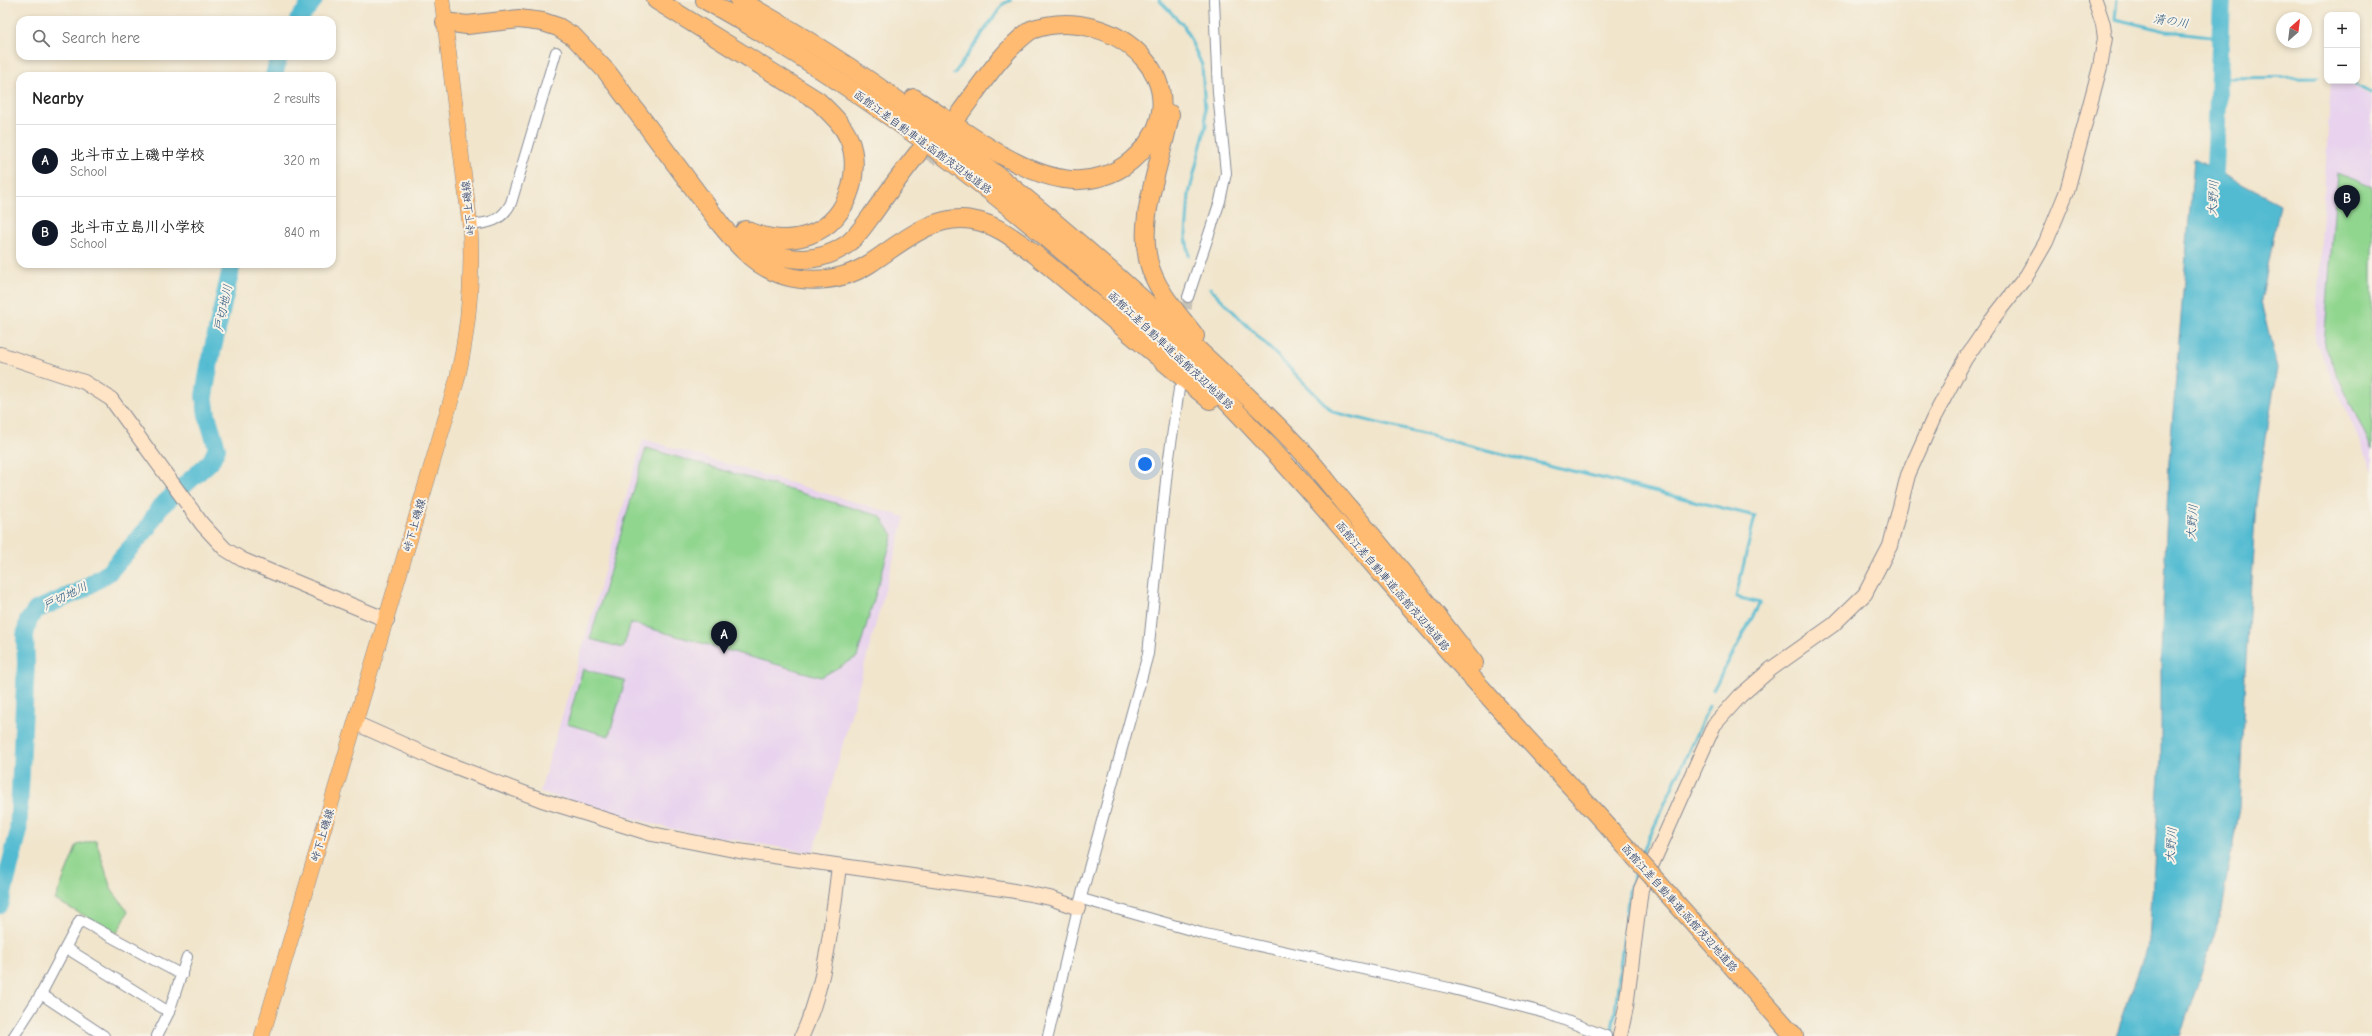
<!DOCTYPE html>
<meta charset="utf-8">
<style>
:root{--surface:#fff;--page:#f6f6f6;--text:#222;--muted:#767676;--line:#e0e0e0;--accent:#111827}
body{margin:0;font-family:"Comic Neue","Klee One",sans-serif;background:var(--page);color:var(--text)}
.controls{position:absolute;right:12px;top:12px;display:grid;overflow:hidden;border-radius:8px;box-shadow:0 2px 6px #0003}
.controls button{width:36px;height:36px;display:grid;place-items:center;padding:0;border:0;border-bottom:1px solid var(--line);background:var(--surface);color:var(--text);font:20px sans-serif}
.compass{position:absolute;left:2276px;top:12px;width:36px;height:36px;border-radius:50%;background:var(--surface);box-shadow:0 2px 6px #0003;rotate:28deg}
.you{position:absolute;left:1145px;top:464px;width:14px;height:14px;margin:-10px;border:3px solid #fff;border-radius:50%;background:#1a73e8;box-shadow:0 0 0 6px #1a73e833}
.badge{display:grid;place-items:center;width:26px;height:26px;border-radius:50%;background:var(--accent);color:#fff;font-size:13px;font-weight:700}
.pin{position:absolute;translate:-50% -33px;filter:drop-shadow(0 1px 2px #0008)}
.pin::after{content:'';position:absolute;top:21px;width:14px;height:12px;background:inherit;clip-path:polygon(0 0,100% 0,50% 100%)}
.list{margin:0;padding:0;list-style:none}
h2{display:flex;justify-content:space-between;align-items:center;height:52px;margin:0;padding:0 16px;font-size:17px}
h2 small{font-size:13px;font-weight:400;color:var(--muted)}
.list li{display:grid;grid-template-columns:26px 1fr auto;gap:12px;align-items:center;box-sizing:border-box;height:72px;padding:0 16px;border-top:1px solid var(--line)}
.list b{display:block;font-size:15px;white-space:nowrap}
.list p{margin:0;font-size:13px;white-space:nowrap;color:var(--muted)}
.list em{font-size:13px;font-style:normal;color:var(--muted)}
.icon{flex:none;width:22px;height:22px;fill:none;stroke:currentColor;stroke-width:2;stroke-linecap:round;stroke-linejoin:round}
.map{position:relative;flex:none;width:2372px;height:1036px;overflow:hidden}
.search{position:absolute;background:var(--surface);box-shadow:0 2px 6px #0003;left:16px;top:16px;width:320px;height:44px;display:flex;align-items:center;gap:10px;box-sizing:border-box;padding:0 14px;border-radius:12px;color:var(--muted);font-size:15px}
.panel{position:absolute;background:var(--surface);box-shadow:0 2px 6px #0003;left:16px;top:72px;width:320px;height:196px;border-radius:12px}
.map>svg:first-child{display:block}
.built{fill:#e8d2ee}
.green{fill:#91d68f;stroke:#568276}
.water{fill:#53bbd1;stroke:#377598}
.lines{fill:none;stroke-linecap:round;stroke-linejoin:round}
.stream{stroke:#53bbd1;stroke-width:3}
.river{stroke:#53bbd1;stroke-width:18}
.street-tunnel{stroke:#c6c1b6;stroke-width:10;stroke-dasharray:10 5;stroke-linecap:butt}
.highway-tunnel{stroke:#c6c1b6;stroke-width:18;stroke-dasharray:18 9;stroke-linecap:butt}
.street-casing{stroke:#868a95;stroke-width:12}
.secondary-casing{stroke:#868a95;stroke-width:16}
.primary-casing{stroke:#868a95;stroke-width:16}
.highway-casing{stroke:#868a95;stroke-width:20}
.street{stroke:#fff;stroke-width:10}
.secondary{stroke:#ffe4c6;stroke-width:14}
.primary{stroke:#ffbb71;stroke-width:15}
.highway{stroke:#ffbb71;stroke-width:18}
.highway-bridge-casing{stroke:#868a95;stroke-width:20;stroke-linecap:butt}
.highway-bridge{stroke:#ffbb71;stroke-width:18}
.labels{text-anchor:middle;stroke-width:4;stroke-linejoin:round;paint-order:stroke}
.street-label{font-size:11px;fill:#1b2f5e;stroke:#f7f3e8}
.water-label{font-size:12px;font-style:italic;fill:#2c5980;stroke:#f7f3e8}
</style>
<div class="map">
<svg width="2372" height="1036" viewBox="0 0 2372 1036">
<rect width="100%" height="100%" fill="#f7f3e8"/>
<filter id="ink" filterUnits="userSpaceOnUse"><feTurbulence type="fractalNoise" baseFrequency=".025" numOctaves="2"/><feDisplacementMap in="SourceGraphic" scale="8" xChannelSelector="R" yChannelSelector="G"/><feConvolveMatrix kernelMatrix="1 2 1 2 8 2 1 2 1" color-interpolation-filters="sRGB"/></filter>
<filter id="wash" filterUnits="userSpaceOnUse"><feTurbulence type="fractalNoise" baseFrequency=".012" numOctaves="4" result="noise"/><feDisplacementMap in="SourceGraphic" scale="16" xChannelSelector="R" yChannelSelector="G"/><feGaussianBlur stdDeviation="0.9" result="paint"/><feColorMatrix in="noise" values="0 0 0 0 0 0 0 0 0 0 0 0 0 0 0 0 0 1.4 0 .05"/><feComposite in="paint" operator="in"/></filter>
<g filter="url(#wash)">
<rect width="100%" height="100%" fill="#f1e5cc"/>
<g class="built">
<polygon points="2331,81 2344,81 2372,96 2372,470 2315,340"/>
<polygon points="643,439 905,517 813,853 672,829 540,792"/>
</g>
<g class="green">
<polygon points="2337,173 2372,187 2372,450 2324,346"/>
<polygon points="646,448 880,516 893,535 857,657 821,677 631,623 623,648 590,639"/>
<polygon points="583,669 625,681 609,736 567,724"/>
<polygon points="96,840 111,889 128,912 117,933 55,900 77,845"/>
</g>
<polygon class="water" points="2194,159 2280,204 2261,302 2277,368 2256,503 2245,675 2239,808 2219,921 2180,1036 2116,1036 2149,941 2161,760 2161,655 2169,462"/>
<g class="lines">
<g class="stream">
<polyline points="1159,0 1184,26 1202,65 1206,125 1189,194 1186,236 1189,256"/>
<polyline points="2117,0 2115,19 2166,31 2220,37"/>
<polyline points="954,74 1003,4 1011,0"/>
<polyline points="2218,78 2317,77"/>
<polyline points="2348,81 2372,93"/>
<polyline points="1210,288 1333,412 1755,516 1736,597 1760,603 1713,690"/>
<polyline points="1641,856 1709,706"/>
<polyline points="1608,1035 1612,1028 1615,1012 1629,891 1636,868"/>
</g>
<g class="river">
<polyline points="298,20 314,0"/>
<polyline points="274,76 279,56"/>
<polyline points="2214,194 2222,0"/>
<polyline points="0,905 18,834 26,663 25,636 28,621 36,610 80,591 108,573 147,529 159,508 211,461 217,448 207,415 204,396 210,361 232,264"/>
</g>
</g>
</g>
<g filter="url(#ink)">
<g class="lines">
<polyline class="street-tunnel" points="1185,324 1188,297"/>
<g class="highway-tunnel">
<polyline points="935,129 951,107"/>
<polyline points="927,160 943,137"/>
</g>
<g class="street-casing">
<g id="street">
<path d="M470,225C489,223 501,222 511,203L556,52"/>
<polyline points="1188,297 1220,201 1226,173 1218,93 1214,0"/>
<polyline points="1082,899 1201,933 1449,988 1546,1013 1606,1036"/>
<polyline points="66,948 169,1012"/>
<polyline points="41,994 104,1036"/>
<polyline points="14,1036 41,994 80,920 182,975"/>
<polyline points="157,1036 169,1012 187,957"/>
<polyline points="1048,1036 1078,908 1148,654 1167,471 1179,389"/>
</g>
</g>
<g class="secondary-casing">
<g id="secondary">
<polyline points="0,354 84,382 111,399 202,524 225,549 243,560 387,620"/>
<polyline points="355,723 438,760 542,800 652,834 739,851 1009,890 1050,898 1078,908"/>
<path d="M802,1036C826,983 832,923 839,866"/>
<polyline points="1620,1036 1626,1007 1641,889 1714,725 1740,696 1771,669 1833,625 1865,594 1890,546 1908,475 1934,417 1965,359 1991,321 2027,275 2046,242 2067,191 2100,67 2105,38 2103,24 2095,0"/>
</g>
</g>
<g class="primary-casing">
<path id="primary" d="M262,1036L457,380C469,329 473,278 470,225L442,0"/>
</g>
<g class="highway-casing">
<g id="highway">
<path d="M656,0L818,101C830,113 842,123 849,139C855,154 855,171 851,187C836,238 790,249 745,230"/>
<path d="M705,0C853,82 987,182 1113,295C1145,323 1177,351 1207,381C1305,480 1391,588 1484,691C1533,747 1585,800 1634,856"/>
<path d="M739,0C885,81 1017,186 1140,297C1194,346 1247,394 1297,446C1315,465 1331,487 1348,507C1391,558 1433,610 1474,663"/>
<path d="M445,22L467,25L519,19L543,22L558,27L574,37L607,72L721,225C733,239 744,253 760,264C791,285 836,285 869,264C900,244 933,213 972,220C997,224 1016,240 1036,255L1210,400"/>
<path d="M914,98C957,125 1014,172 1064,179C1087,183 1114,176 1132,160C1211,91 1116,0 1031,30C1002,51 981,85 960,113"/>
<path d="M1170,114C1162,162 1134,222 1151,270C1160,295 1180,316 1195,336"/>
<path d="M742,234C770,261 813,268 846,245C857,237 866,223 874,212C888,192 903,172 918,153"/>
<polyline points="1660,885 1794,1036"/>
</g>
</g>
<use href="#street" class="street"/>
<use href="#secondary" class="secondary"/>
<use href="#primary" class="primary"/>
<use href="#highway" class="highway"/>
<g class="highway-bridge-casing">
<polyline id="highway-bridge" points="1634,856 1660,885"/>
</g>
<use href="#highway-bridge" class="highway-bridge"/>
</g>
</g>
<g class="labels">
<g class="street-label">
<text transform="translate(923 142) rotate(36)" y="4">函館江差自動車道;函館茂辺地道路</text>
<text transform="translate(468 208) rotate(-96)" y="4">峠下上磯線</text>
<text transform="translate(1171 350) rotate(43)" y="4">函館江差自動車道;函館茂辺地道路</text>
<text transform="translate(414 525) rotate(-74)" y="4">峠下上磯線</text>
<text transform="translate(1393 586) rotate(49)" y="4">函館江差自動車道;函館茂辺地道路</text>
<text transform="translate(322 835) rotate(-73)" y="4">峠下上磯線</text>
<text transform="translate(1680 908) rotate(48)" y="4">函館江差自動車道;函館茂辺地道路</text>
</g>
<g class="water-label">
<text transform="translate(2171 21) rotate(9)" y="4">清の川</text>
<text transform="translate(2213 198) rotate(-87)" y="4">大野川</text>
<text transform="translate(223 308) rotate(-78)" y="4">戸切地川</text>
<text transform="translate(2192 522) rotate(-86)" y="4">大野川</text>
<text transform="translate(65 596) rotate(-26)" y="4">戸切地川</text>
<text transform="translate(2171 845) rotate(-86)" y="4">大野川</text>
</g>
</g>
</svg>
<div class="controls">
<button>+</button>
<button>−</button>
</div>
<svg class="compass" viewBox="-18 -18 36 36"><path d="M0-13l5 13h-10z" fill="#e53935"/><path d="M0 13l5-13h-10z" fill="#767676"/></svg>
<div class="you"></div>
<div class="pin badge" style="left:724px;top:654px">A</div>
<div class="pin badge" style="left:2347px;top:218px">B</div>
<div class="search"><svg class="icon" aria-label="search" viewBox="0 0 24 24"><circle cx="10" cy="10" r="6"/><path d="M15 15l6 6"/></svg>Search here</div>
<section class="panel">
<h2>Nearby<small>2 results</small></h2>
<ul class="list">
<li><span class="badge">A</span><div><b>北斗市立上磯中学校</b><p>School</p></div><em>320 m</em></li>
<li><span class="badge">B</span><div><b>北斗市立島川小学校</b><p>School</p></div><em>840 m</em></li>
</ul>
</section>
</div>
